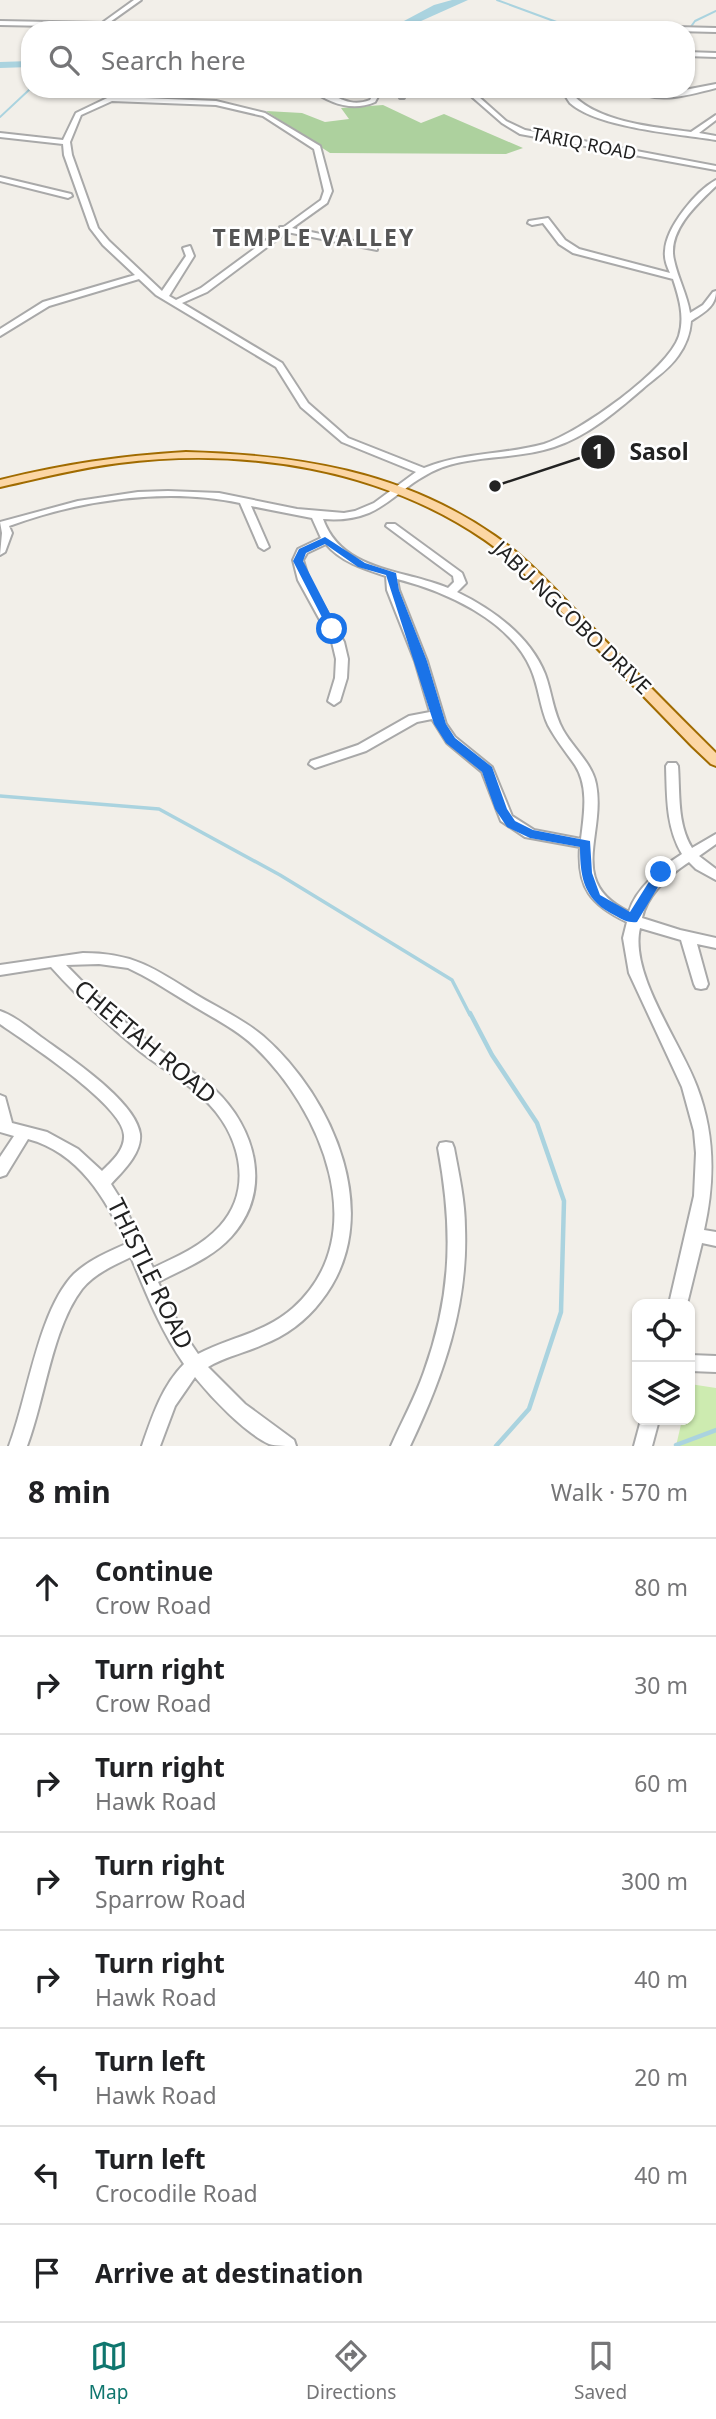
<!DOCTYPE html>
<meta charset="utf-8">
<style>
:root{--surface:#fff;--page:#f6f6f6;--text:#202124;--muted:#757577;--line:#e0e0e0;--accent:#0f766e}
body{margin:0;font-family:"Noto Sans",sans-serif;background:var(--page);color:var(--text)}
.controls{position:absolute;right:21px;bottom:21px;display:grid;overflow:hidden;border-radius:14px;box-shadow:0 2px 5px #0004}
.controls button{width:63px;height:63px;display:grid;place-items:center;padding:0;border:0;border-bottom:2px solid var(--line);background:var(--surface);color:var(--text);font:35px sans-serif}
.stop{position:absolute;width:21px;height:21px;margin:-16px;border:5px solid #1a73e8;border-radius:50%;background:#fff}
.stop.end{background:#1a73e8;border-color:#fff;box-shadow:0 2px 7px #0008}
.list{margin:0;padding:0;list-style:none}
h2{display:flex;justify-content:space-between;align-items:center;height:91px;margin:0;padding:0 28px;font-size:30px}
h2 small{font-size:23px;font-weight:400;color:var(--muted)}
.list li{display:grid;grid-template-columns:46px 1fr auto;gap:21px;align-items:center;box-sizing:border-box;height:98px;padding:0 28px;border-top:2px solid var(--line)}
.list b{display:block;font-size:26px;white-space:nowrap}
.list p{margin:0;font-size:23px;white-space:nowrap;color:var(--muted)}
.list em{font-size:23px;font-style:normal;color:var(--muted)}
.icon{flex:none;width:38px;height:38px;fill:none;stroke:currentColor;stroke-width:2;stroke-linecap:round;stroke-linejoin:round}
.map{position:relative;flex:none;width:716px;height:1446px;overflow:hidden}
.search{position:absolute;background:var(--surface);box-shadow:0 2px 5px #0004;left:21px;right:21px;top:21px;height:77px;display:flex;align-items:center;gap:18px;box-sizing:border-box;padding:0 24px;border-radius:28px;color:var(--muted);font-size:26px}
.sheet{height:875px;background:var(--surface)}
nav{display:flex;justify-content:space-around;align-items:center;box-sizing:border-box;height:98px;border-top:2px solid var(--line);background:var(--surface);font-size:19px;color:var(--muted)}
nav a{display:grid;justify-items:center;gap:4px}
nav .on{color:var(--accent)}
.map>svg:first-child{display:block}
.grass{fill:#cdebb0}
.forest{fill:#add19e}
.lines{fill:none;stroke-linecap:round;stroke-linejoin:round}
.stream-far2{stroke:#aad3df;stroke-width:2}
.stream-far1{stroke:#aad3df;stroke-width:3.5}
.stream{stroke:#aad3df;stroke-width:4.5}
.river{fill:#aad3df;fill-rule:evenodd}
.minor-casing{stroke:#a9a9a9;stroke-width:4}
.major-casing{stroke:#a06b00;stroke-width:4}
.minor{fill:#fff;fill-rule:evenodd}
.major{fill:#fcd6a4;fill-rule:evenodd}
.route{fill:#1a73e8}
.labels{text-anchor:middle;stroke-width:5;stroke-linejoin:round;paint-order:stroke}
.far-street-label{font-size:18px;fill:#222;stroke:#fff}
.street-label{font-size:21px;fill:#222;stroke:#fff}
.far-district-label{font-size:23px;font-weight:bold;letter-spacing:2px;fill:#555;stroke:#fff}
.near-street-label{font-size:24px;fill:#222;stroke:#fff}
.leader{fill:none;stroke:#222;stroke-width:2.5}
.callout-dot{fill:#222;stroke:#fff;stroke-width:2.5}
.mark-label{font-size:21px;text-anchor:middle;font-weight:bold;fill:#fff}
.callout-label{font-size:23px;text-anchor:middle;font-weight:bold;fill:#222;stroke:#fff;stroke-width:5;stroke-linejoin:round;paint-order:stroke}
</style>
<div class="map">
<svg width="716" height="1446" viewBox="0 0 716 1446">
<rect width="100%" height="100%" fill="#f2efe9"/>
<polygon class="grass" points="690,1384 716,1388 716,1446 676,1446 682,1420 690,1420"/>
<polygon class="forest" points="383,105 421,123 444,114 523,148 506,154 330,153 266,111 302,113 325,122 349,119 341,108"/>
<g class="lines">
<g class="stream-far2">
<polyline points="497,0 562,24"/>
<polyline points="401,26 418,30"/>
<polyline points="690,28 695,21 716,11"/>
<polyline points="30,71 27,77 30,86"/>
<polyline points="0,117 30,89"/>
</g>
<polyline class="stream-far1" points="0,796 159,809 280,875 452,980 470,1015"/>
<g class="stream">
<polyline points="470,1013 492,1055 537,1123 564,1201 561,1312 529,1409 496,1446"/>
<polyline points="676,1445 716,1430"/>
</g>
<g class="river">
<polygon points="452,0 468,0 401,30 387,30 434,5"/>
<polygon points="30,61 30,67 0,68 0,62"/>
</g>
<g class="minor-casing">
<g id="minor">
<polygon points="134,0 141,0 103,27 0,25 0,21 102,23"/>
<polygon points="558,24 716,28 716,32 558,28 506,30"/>
<polygon points="686,52 716,53 716,57 686,56"/>
<path d="M716,84V88C688,95 657,105 631,89L664,94Z"/>
<path d="M126,89H135L120,97L216,101L265,113L320,146L332,191L327,203L292,228L377,246V250L287,232L207,292L182,303L282,363L308,403L348,438L424,468C463,452 504,455 544,444C579,433 668,370 679,336C685,317 679,297 673,279L573,253L559,244L543,223L532,225L528,223L529,221L548,218L565,240L579,249L670,273C667,266 664,259 665,251C666,227 696,191 716,180V186C697,204 667,231 674,260C678,279 687,294 690,313L703,305L713,292L716,291C716,307 703,313 691,321C690,334 686,345 678,356C670,368 658,376 647,385C619,409 590,435 554,447C518,459 478,455 443,467C393,486 386,524 323,519C342,572 403,569 448,588L454,582L453,576L386,526L387,524H395L462,573L466,583L457,592C492,609 530,636 545,674C552,693 553,712 563,730C573,748 592,763 596,784C606,835 566,882 629,912C635,889 663,866 682,854C666,827 667,797 666,766L668,763H676L678,766C680,793 677,824 692,848L716,834V844L699,856L716,869V880L696,869L689,862C669,875 647,894 642,918L680,930L716,938V948L697,944L708,984L706,988L701,989L696,988L694,984L681,940L640,928C629,974 681,1043 697,1087C715,1134 715,1181 704,1230L716,1232V1246L702,1243L687,1304H669L694,1196L696,1153L694,1131L682,1087L629,973L623,938L627,922C591,905 577,888 580,847L525,837L501,821L482,772L447,743L432,719L417,722L366,751L315,768L309,764L311,761L358,745L409,716L430,712L415,661L387,590L386,576C364,569 341,562 326,544L307,553L303,560L309,580L344,642L348,659L347,678L340,701L334,705L328,701L335,678L336,659L332,642L298,580L293,560L298,549L321,538L312,518L251,506L269,547L264,550L259,547L240,503C166,487 80,500 9,526L12,533L5,552L0,555L2,533L0,522L78,501L138,492L168,491L219,493L297,509L344,513L355,511L374,503L416,472L342,442L301,407L276,367L156,295L139,279L49,306L0,336V329L43,302L135,275L103,245L90,228L64,155L63,144L0,137V133L63,140L76,113ZM112,101L216,105L263,116L314,149L324,191L321,200L284,227H280V230L201,288L176,300L169,296L194,256L190,246L183,248L186,256L162,291L109,241L98,228L72,155L70,142L81,115ZM397,579C445,591 510,620 531,669C539,687 540,708 548,725C556,740 566,752 575,765C589,787 584,814 581,839L534,830L512,816L492,767L455,737L446,724L427,661L399,590Z"/>
<path d="M310,89C333,89 344,110 370,100L376,89H382L375,102C352,112 329,103 310,89Z"/>
<polygon points="396,89 402,89 404,98 400,98"/>
<polygon points="463,89 470,89 506,121 525,130 716,166 716,170 520,134 502,123"/>
<path d="M561,89H568C591,122 653,127 691,132L716,115V120L699,133L716,136V140C679,134 598,128 570,103C567,99 564,93 561,89Z"/>
<polygon points="0,177 71,194 72,196 68,198 0,181"/>
<path d="M83,953C133,953 154,968 195,994C218,1008 243,1019 263,1036C333,1097 387,1218 321,1301C306,1321 285,1336 262,1345C244,1353 225,1357 208,1367L245,1404L294,1440L296,1446C288,1446 276,1446 269,1444C244,1432 212,1398 195,1377L175,1406L160,1446H142C152,1417 162,1386 184,1364C161,1331 146,1293 131,1257C114,1265 94,1274 82,1289C52,1328 45,1399 27,1446H9C28,1397 38,1311 74,1274C89,1260 108,1252 126,1244C107,1199 78,1152 28,1139L6,1175L0,1177V1157L14,1136L0,1132V1095L5,1097L12,1123L47,1132L78,1149L102,1171C112,1161 125,1150 124,1135C123,1105 26,1042 0,1024V1011C15,1016 29,1028 41,1037C67,1056 136,1101 140,1134C142,1153 123,1171 111,1184L123,1203L153,1268C176,1257 202,1246 220,1226C255,1187 239,1132 204,1099C183,1079 157,1066 136,1048C106,1023 77,996 51,967L0,975V965ZM99,964L128,968L142,975C159,984 175,995 192,1005C213,1018 236,1029 254,1046C321,1109 375,1235 293,1308C265,1333 230,1337 198,1354L181,1329L158,1282C183,1269 212,1258 231,1237C273,1191 256,1128 214,1089C194,1071 170,1059 149,1042C120,1019 92,992 66,965Z"/>
<path d="M446,1142L452,1143L454,1148C459,1175 465,1201 465,1228C468,1306 443,1377 410,1446H391C402,1421 415,1398 424,1372C452,1294 453,1229 438,1148L440,1143Z"/>
<polygon points="690,1355 716,1356 716,1372 690,1371"/>
<polygon points="641,1420 659,1420 652,1446 634,1446"/>
</g>
</g>
<g class="major-casing">
<path id="major" d="M186,452C297,455 402,471 495,536C527,558 554,589 581,616C626,662 670,708 716,753V766L711,764L692,746C649,702 606,657 563,613C538,588 514,560 485,540C380,468 245,447 119,463C79,468 40,478 0,487V480C65,464 119,456 186,452Z"/>
</g>
<use href="#minor" class="minor"/>
<use href="#major" class="major"/>
</g>
<path class="route" d="M325,537L365,563L396,573L399,590L427,661L446,724L455,738L492,767L507,809L515,821L533,830L590,841L592,873L600,895L630,912L657,869H665L667,872L637,922C629,923 623,920 616,916C585,901 580,880 580,847L530,838L507,827L495,809L482,772L446,743L434,724L386,575L358,567L325,544L306,553L303,561L338,629L329,631L293,561L299,549Z"/>
<g class="labels">
<g class="far-street-label">
<text transform="translate(584 144) rotate(11)" y="6">TARIQ ROAD</text>
</g>
<g class="street-label">
<text transform="translate(572 618) rotate(44)" y="7">JABU NGCOBO DRIVE</text>
</g>
<g class="far-district-label">
<text x="314" y="246">TEMPLE VALLEY</text>
</g>
<g class="near-street-label">
<text transform="translate(145 1042) rotate(40)" y="8">CHEETAH ROAD</text>
<text transform="translate(150 1274) rotate(64)" y="8">THISTLE ROAD</text>
</g>
</g>
<path class="leader" d="M495 486L598 452"/>
<g class="callout-dot">
<circle cx="495" cy="486" r="7"/>
<circle cx="598" cy="452" r="18"/>
</g>
<g class="mark-label">
<text x="598" y="459">1</text>
</g>
<g class="callout-label">
<text x="659" y="460">Sasol</text>
</g>
</svg>
<div class="controls">
<button><svg class="icon" aria-label="locate" viewBox="0 0 24 24"><circle cx="12" cy="12" r="6"/><path d="M12 2v4M12 18v4M2 12h4M18 12h4"/></svg></button>
<button><svg class="icon" aria-label="layers" viewBox="0 0 24 24"><path d="M12 4l9 5-9 5-9-5zM3 14l9 5 9-5"/></svg></button>
</div>
<div class="stop" style="left:332px;top:629px"></div>
<div class="stop end" style="left:661px;top:872px"></div>
<div class="search"><svg class="icon" aria-label="search" viewBox="0 0 24 24"><circle cx="10" cy="10" r="6"/><path d="M15 15l6 6"/></svg>Search here</div>
</div>
<section class="sheet">
<h2>8 min<small>Walk · 570 m</small></h2>
<ul class="list">
<li><svg class="icon" aria-label="ahead" viewBox="0 0 24 24"><path d="M12 20V5M6 11l6-6 6 6"/></svg><div><b>Continue</b><p>Crow Road</p></div><em>80 m</em></li>
<li><svg class="icon" aria-label="right" viewBox="0 0 24 24"><path d="M7 20v-9h11M14 6l5 5-5 5"/></svg><div><b>Turn right</b><p>Crow Road</p></div><em>30 m</em></li>
<li><svg class="icon" aria-label="right" viewBox="0 0 24 24"><path d="M7 20v-9h11M14 6l5 5-5 5"/></svg><div><b>Turn right</b><p>Hawk Road</p></div><em>60 m</em></li>
<li><svg class="icon" aria-label="right" viewBox="0 0 24 24"><path d="M7 20v-9h11M14 6l5 5-5 5"/></svg><div><b>Turn right</b><p>Sparrow Road</p></div><em>300 m</em></li>
<li><svg class="icon" aria-label="right" viewBox="0 0 24 24"><path d="M7 20v-9h11M14 6l5 5-5 5"/></svg><div><b>Turn right</b><p>Hawk Road</p></div><em>40 m</em></li>
<li><svg class="icon" aria-label="left" viewBox="0 0 24 24"><path d="M17 20v-9H6M10 6l-5 5 5 5"/></svg><div><b>Turn left</b><p>Hawk Road</p></div><em>20 m</em></li>
<li><svg class="icon" aria-label="left" viewBox="0 0 24 24"><path d="M17 20v-9H6M10 6l-5 5 5 5"/></svg><div><b>Turn left</b><p>Crocodile Road</p></div><em>40 m</em></li>
<li><svg class="icon" aria-label="arrive" viewBox="0 0 24 24"><path d="M6 21V4h12l-3 4 3 4H6"/></svg><div><b>Arrive at destination</b></div></li>
</ul>
</section>
<nav>
<a class="on"><svg class="icon" aria-label="map" viewBox="0 0 24 24"><path d="M3 6l6-2 6 2 6-2v14l-6 2-6-2-6 2zM9 4v14M15 6v14"/></svg>Map</a>
<a><svg class="icon" aria-label="directions" viewBox="0 0 24 24"><path d="M12 3l9 9-9 9-9-9zM9 14v-3h6M13 9l2 2-2 2"/></svg>Directions</a>
<a><svg class="icon" aria-label="saved" viewBox="0 0 24 24"><path d="M7 4h10v16l-5-4-5 4z"/></svg>Saved</a>
</nav>
